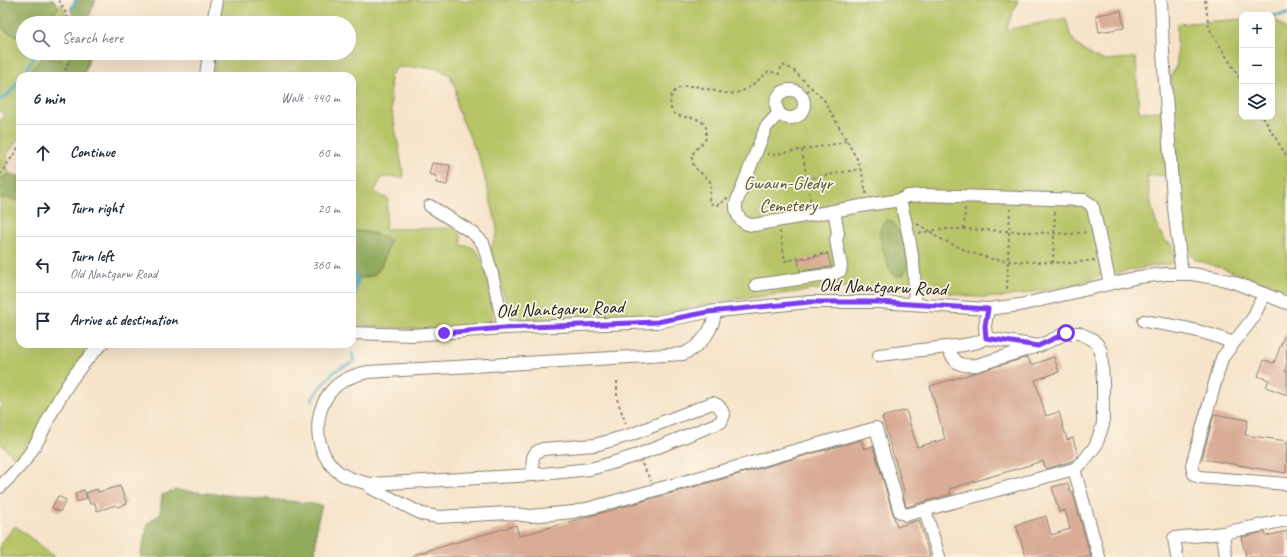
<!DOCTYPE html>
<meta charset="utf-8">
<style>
:root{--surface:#fff;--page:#f6f6f7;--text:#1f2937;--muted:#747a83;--line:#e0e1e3}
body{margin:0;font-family:Caveat,sans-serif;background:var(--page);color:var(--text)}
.controls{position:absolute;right:12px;top:12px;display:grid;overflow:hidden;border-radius:8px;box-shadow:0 4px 16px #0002}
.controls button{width:36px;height:36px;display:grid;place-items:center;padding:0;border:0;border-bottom:1px solid var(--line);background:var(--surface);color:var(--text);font:20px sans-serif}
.stop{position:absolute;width:12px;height:12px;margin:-9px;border:3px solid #7c3aed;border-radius:50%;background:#fff}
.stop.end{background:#7c3aed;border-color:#fff;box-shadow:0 1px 4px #0008}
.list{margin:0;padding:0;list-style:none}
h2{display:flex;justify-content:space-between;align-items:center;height:52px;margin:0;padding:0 16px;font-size:17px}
h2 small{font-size:13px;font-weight:400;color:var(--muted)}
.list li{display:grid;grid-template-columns:26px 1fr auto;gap:12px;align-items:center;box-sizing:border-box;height:56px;padding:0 16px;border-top:1px solid var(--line)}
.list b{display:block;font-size:15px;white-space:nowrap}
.list p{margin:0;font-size:13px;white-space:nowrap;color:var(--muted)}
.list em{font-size:13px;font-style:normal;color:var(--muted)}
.icon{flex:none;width:22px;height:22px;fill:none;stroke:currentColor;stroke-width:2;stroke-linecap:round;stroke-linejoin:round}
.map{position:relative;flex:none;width:1287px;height:557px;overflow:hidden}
.search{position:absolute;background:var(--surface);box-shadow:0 4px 16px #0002;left:16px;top:16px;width:340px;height:44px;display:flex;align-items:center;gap:10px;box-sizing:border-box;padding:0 14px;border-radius:22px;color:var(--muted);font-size:15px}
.panel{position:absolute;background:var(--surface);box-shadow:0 4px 16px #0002;left:16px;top:72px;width:340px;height:276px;border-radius:12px}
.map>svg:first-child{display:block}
.green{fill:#b7c567;stroke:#6a7042}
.forest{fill:#91aa5c;stroke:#56633c}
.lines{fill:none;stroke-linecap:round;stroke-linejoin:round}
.stream{stroke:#42a7c2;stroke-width:3}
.building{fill:#d9ac96}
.minor-casing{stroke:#898072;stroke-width:14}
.path{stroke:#898072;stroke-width:2;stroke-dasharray:3 3;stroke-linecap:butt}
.minor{stroke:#fff;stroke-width:12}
.route{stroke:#7c3aed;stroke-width:5}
.labels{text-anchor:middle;stroke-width:3.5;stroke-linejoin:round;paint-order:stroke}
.park-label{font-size:19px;fill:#525736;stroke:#fcf5e5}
.street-label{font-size:19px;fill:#1c1c1c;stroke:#fcf5e5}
</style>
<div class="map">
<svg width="1287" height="557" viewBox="0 0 1287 557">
<rect width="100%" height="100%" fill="#fcf5e5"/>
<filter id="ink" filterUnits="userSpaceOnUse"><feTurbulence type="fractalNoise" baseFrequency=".025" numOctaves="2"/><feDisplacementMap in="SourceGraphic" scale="8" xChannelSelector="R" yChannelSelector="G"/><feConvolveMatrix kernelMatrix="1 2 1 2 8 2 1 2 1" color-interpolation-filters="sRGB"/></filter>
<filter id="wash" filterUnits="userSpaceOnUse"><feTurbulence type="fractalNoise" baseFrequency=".012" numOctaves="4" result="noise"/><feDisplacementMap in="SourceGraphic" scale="16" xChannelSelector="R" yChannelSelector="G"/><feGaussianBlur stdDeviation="0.9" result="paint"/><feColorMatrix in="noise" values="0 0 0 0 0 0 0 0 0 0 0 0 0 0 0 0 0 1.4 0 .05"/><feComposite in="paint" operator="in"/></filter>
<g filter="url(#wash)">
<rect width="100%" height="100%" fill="#f6e3c9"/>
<g class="green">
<path d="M222,0H1018L1006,30L1066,18L1070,35L1077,45L1094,57L1103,60L1136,58L1139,112L1162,111L1167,175L1147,176C1150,196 1152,220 1163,237C1165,241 1171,245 1175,247V263L1143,268L1117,273L1112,269L1103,271L1101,276L1076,284L1006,297H975L920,288L858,286L821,289L724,301L692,307L664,315L624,319L512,321L490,251L497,233L496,223L481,163L457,108L456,90L450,75L437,68L397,67L390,77L391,106L404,177H382L374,192L388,199L385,229L454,228L461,236V245C464,246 470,246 473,248C486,254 493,306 492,320C483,324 475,325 465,326C427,332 390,328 352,325V298L353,299L358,279C363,277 370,277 373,275C384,267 385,253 390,241C380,234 364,230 352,232V76H213L216,53H349V23H219Z"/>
<polygon points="61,3 71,23 37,23 40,14 52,15"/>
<polygon points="1272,16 1287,30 1287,290 1194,259 1186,249 1179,191 1173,108 1171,77 1177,63 1177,24 1242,19 1242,117 1272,117"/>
<path d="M0,23C4,32 13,36 23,37V53H70L69,61L42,58L34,76H20V137L8,153L6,166L10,174L0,179V122L5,114L0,112Z"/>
<polygon points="0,198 15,199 20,202 20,344 94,344 33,441 16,459 0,443"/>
<polygon points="15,526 55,557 0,557 0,545"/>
</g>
<g class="forest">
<path d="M0,0H54L59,7L52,15L40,14L37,23H23V37C0,34 0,21 0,0Z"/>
<polygon points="76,0 96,0 87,21 93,23 71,23 67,15 73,16 71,10"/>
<polygon points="70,53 90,53 84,76 33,76 32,68 42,58 69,61"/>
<polygon points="10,174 20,176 20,202 15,199 0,198 0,179"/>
<path d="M889,220L893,222L904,241L909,264L903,275C900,276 897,277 894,275C889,272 878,237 880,231C881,225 884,221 889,220Z"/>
<path d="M358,231L382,236L390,241C385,253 384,267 373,275C370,277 363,277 358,279L353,300L352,298V232Z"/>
<polygon points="176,490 307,503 322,506 317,523 315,557 140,557 148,523 160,514 162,495"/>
</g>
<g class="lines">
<g class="stream">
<polyline points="71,10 76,0"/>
<polyline points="1272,16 1287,14"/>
<polyline points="63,23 65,21"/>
<polyline points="22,76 37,53"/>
<polyline points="0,100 10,93 20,78"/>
<polyline points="352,271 358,279 352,303"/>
<polyline points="352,317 355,325"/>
<path d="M312,400C317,390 330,374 340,368C346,365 350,366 354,360L352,354"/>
</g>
</g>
<g id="blocks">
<g class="building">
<polygon points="1121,11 1124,28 1099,32 1096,15"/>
<polygon points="432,163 450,165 447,185 436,183 438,177 429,174"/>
<polygon points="828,254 831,267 800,271 798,260"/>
<polygon points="1286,331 1287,364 1285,371 1287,372 1287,395 1266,387 1269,380 1258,376 1264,360 1274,363"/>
<polygon points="1028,357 1031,365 1054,357 1059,372 1035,380 1046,416 1059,412 1067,440 1073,438 1078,456 1078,457 1072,461 1046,469 1043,461 959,486 949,489 951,494 906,507 903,495 905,494 882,417 906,410 917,447 945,439 930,386"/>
<polygon points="1214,414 1248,420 1245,435 1287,441 1286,473 1202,459"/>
<polygon points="861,440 864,449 873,446 897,527 919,520 930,557 413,557 413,555 516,525 519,536"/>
<polygon points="1068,483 1070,492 1072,491 1091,557 1026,557 1016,525 1046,516 1051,535 1070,529 1065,510 1059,512 1052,487"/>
<polygon points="120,486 127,504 117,507 116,505 97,511 95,503 90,504 86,493 97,489 98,492"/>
<polygon points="84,490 87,498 77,502 75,493"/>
<polygon points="58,496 66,500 60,512 52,508"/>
<polygon points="1287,531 1287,557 1246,557 1241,537 1265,532 1266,536"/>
</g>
</g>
</g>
<g filter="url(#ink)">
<use href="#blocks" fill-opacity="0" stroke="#898072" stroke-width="1"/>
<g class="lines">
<g class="minor-casing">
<g id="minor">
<polyline points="1161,0 1163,52 1173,200 1182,274"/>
<polyline points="213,23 217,0"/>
<polyline points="206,76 209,53"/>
<circle cx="790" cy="104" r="14"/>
<path d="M779,113L766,127L736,203C735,216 742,225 754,225L867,205L900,200L908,196L923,195L1084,200L1090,204L1093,208L1110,284"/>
<path d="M900,200C909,234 917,269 914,304"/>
<polyline points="430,206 473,233 483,243 492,274 504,328"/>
<polyline points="756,285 834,274 840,271 841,266 836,240 838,233 834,211"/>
<polyline points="1264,294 1253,318 1222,358 1192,465 1194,474 1199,477 1287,484"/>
<path d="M1144,321C1176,326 1203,330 1233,343"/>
<polyline points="352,333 413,335 504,328 657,322 708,312 809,302 879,302 988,309 1020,305 1139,277 1166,274 1192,274 1221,279 1233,282 1287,303"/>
<path d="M947,347C955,363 958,367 977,365L1035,347"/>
<polyline points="879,355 964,345 978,342 986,338"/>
<polyline points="1074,469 1099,557"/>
<path d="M533,475L590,469L605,465L638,455L721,422L724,415C721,409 719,404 712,403L630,435L595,445L543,449C529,453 533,463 533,475L370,484C358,481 345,478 336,470C312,448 312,407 337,385C346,378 357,374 368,372L683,354C700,347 714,330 715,311"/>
<polyline points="370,484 371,488 422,514 438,517 508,513 530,516 573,512 594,507 876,428 900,512 906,515 1074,469 1083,462 1096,445 1103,424 1103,381 1101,351 1097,344 1092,339 1079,333 1066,333 1039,346 986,338 985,326 988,309"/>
<path d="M0,487C13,474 26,461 35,445C42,435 46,423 52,412C65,387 81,363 102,344"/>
<polyline points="925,510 939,557"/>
<polyline points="1177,557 1174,538 1223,533"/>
<polyline points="1226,557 1223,533 1287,520"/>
</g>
</g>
<g class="path">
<polyline points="59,0 71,23"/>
<polyline points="1205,0 1209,28 1242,82"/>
<polyline points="63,76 69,61 70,53"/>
<polyline points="802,96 811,88"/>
<polyline points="1263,117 1287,157"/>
<polyline points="802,150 811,204"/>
<polyline points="767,154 771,155 840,143 847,140"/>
<polyline points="0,175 20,145"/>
<polyline points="754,186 758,188 860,169"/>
<path d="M728,199L725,198L722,203L717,205L712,204L709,200L711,183C705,173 686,168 694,152C697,147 703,144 706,138V127C704,124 702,121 699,120C687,114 666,122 671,96C685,73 715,97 735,93C748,91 759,79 769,71L779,74L782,65L792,69L824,100L857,159L863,177L866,194"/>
<polyline points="917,224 930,231 941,229 964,229 1069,234 1087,232"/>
<polyline points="964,229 965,207"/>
<polyline points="780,231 785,261 828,253"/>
<polyline points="919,233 930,231 935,236 969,252 992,259 1007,261 1070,263 1095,260"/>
<polyline points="1053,263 1055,210"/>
<polyline points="1007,289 1010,209"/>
<polyline points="617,381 617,399 626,424"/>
<polyline points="642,464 651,481"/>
</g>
<use href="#minor" class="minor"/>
</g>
</g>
<g class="lines" filter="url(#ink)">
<polyline class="route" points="444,333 504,328 657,322 708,312 809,302 878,302 988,309 985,326 986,338 1038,346 1066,333"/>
</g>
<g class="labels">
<g class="park-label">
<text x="788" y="189">Gwaun-Gledyr<tspan x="788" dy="22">Cemetery</tspan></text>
</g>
<g class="street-label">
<text transform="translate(883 286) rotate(2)" y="7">Old Nantgarw Road</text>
<text transform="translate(560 308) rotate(-2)" y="7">Old Nantgarw Road</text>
</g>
</g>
</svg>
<div class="controls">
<button>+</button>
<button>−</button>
<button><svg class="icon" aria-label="layers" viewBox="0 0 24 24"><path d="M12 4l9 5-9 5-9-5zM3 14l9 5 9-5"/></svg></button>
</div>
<div class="stop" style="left:1066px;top:333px"></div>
<div class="stop end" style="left:444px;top:333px"></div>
<div class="search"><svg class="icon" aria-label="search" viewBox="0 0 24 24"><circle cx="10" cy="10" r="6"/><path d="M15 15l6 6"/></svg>Search here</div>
<section class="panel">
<h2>6 min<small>Walk · 440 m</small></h2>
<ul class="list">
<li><svg class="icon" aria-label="ahead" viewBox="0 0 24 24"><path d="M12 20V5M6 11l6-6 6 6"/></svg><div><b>Continue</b></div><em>60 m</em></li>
<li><svg class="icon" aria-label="right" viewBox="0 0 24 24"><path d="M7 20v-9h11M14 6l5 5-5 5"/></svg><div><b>Turn right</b></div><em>20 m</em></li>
<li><svg class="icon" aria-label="left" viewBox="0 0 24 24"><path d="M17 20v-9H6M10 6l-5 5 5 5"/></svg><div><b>Turn left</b><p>Old Nantgarw Road</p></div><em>360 m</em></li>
<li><svg class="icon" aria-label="arrive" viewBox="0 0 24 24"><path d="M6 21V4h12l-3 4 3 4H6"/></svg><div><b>Arrive at destination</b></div></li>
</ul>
</section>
</div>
